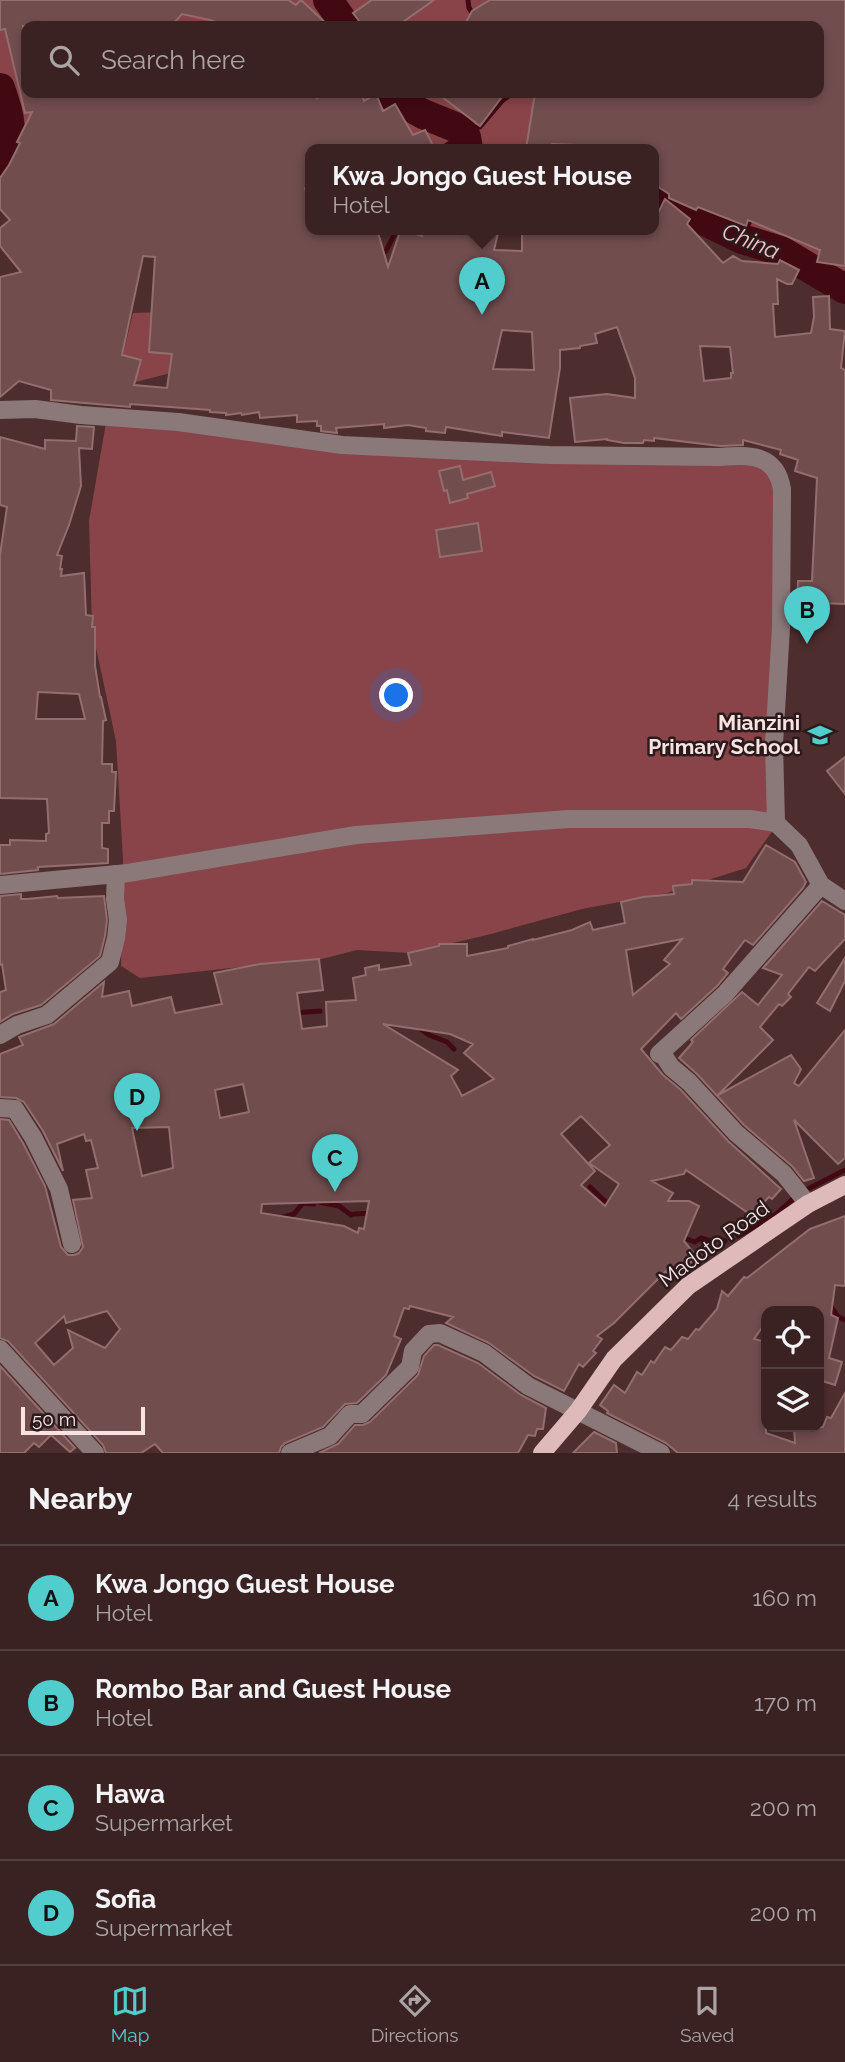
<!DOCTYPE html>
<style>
:root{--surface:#3a2222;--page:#412a2a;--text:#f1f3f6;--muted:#aba4a5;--line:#543f40;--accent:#52cdce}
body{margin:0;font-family:Raleway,sans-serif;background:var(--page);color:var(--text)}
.controls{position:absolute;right:21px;bottom:21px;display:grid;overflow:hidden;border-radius:14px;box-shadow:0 4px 10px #0003}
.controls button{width:63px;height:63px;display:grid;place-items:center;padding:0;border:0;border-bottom:2px solid var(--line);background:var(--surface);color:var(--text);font:35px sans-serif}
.scale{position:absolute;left:21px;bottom:18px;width:124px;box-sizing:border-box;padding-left:7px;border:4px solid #f8e2e2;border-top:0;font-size:19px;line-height:24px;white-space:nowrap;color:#f8e2e2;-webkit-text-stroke:5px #2a1a1b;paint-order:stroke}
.you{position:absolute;left:397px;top:696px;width:24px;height:24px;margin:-18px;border:5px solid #fff;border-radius:50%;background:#1a73e8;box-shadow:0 0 0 10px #1a73e833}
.badge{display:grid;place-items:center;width:46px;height:46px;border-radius:50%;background:var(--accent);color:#111;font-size:23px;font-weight:700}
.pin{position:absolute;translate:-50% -58px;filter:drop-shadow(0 2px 4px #0008)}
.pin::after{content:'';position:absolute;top:37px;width:24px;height:21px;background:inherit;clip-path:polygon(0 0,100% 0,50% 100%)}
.popup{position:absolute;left:305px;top:144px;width:354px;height:91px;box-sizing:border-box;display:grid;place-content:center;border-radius:14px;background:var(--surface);filter:drop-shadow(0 2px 5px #0005);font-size:23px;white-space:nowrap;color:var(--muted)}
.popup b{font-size:26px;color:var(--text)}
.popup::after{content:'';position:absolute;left:50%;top:100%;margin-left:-14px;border:14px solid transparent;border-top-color:var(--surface)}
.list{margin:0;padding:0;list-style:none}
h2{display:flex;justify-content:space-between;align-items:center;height:91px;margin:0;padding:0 28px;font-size:30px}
h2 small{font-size:23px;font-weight:400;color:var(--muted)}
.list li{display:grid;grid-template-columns:46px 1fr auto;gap:21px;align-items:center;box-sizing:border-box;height:105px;padding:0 28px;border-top:2px solid var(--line)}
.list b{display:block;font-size:26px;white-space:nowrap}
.list p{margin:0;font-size:23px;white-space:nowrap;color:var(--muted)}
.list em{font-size:23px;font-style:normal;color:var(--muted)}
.icon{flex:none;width:38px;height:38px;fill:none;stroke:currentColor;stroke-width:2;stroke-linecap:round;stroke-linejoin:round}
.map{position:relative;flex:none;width:845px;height:1453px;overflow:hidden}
.search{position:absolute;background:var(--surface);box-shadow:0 4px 10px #0003;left:21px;right:21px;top:21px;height:77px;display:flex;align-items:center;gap:18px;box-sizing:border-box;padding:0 24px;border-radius:14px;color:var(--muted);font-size:26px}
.sheet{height:511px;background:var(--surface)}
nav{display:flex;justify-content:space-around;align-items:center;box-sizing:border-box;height:98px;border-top:2px solid var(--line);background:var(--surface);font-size:19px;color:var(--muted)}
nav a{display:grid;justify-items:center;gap:4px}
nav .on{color:var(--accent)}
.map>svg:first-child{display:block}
.green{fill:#894449}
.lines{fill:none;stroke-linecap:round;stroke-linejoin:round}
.stream{stroke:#420913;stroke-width:5}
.river{stroke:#420913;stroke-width:30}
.building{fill:#714d4e;stroke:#946d6e;stroke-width:2;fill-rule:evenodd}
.minor{stroke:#8b797a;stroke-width:18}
.major{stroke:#debabb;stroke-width:18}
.labels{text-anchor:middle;stroke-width:5;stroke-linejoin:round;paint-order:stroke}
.poi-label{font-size:21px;font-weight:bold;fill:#f8e2e2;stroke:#2a1a1b;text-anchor:end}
.street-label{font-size:21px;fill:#f8e2e2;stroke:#2a1a1b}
.water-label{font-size:23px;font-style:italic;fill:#f1c1c3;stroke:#2a1a1b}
</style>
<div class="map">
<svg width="845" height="1453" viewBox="0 0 845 1453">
<rect width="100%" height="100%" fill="#4e2d2e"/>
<g class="green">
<polygon points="0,0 542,0 627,26 214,26 207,23 200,26 26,26 26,93 119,93 0,209"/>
<polygon points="332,93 753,93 845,133 845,303 723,227 654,214 654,149 386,149"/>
<polygon points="163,312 167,350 179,362 167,374 132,383 123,355 133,313"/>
<polygon points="107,417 376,450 750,455 777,477 781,819 746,868 667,893 582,909 491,934 410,953 357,950 306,963 267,964 140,978 121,966 123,859 116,741 92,629 89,521"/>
</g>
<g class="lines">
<g class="stream">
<polyline points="468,0 469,8 481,26"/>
<polyline points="460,129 480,127 503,100 513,93"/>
<polyline points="441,149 457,138 466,137"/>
<polyline points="742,239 752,216"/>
<polyline points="379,255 386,251 397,229"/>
<polyline points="294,1013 320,1011"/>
<polyline points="416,1026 429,1035 447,1042 454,1049"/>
<polyline points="590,1187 610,1206"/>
<polyline points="806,1190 845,1170"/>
<polyline points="319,1202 339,1206 351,1215"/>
<polyline points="354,1214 372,1213"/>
<polyline points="280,1218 294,1214 303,1203 314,1204"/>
<polyline points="738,1236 775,1215 795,1197"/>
<polyline points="681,1237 695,1242 701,1238 711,1241 718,1239 725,1241"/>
<polyline points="830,1305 838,1317 845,1320"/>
</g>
<g class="river">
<polyline points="328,0 346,26"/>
<path d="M0,88C10,118 16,135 0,165"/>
<polyline points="386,93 423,114 460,129 466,137 468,149"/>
<polyline points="654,202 703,220 742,239 781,251 845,289"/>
</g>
</g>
<g class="building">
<path d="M0,0H288L296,5L301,0L329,26H228L210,20L182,14L171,26H71V24L56,26H23L26,43V93H65L66,96L100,93H312L317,98L327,93H361L364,101L376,94L383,111L395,104L413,135L425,130L435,149H311V186L305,188L311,208V229H377L388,267L401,229L422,236L423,229H499L494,250L522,251V229H654V221L665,199L690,219L687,224L723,263L733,256L742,261L778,264L780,260L799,270L792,284H787L777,279L778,304H773L775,337L811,333L814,317L813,297L829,296L830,329L845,331L841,368L845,370V604L797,602L798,581H812L817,478L795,471L798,460L780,454L781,450L743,440V445L720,446L654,438V441L644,440L643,443H624L607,440V439L575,442L570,398L607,394L635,398V378L617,327L595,334L597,343L580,346V348L560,350V368L549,438L502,432V436L446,427L445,433L426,431V428L408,425L384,428V424L336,428L337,433L321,431V426H317V421L297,422V415L260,418L259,412L242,415L241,413L226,415V413L210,412V410L130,404V407L51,400V390L19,381L0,397V277L21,272L0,246V228L10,220L0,209V178L9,165L20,143L17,142L32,112L25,113L5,29L0,30ZM143,256L155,257L149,352L172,354L167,388L134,385L141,360L122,355ZM502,330L532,332L534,370L493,369ZM700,346L730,347L733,373H731V378L704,381Z"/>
<polygon points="372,0 434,0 397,26 363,26 353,13"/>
<polygon points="490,0 845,0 845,266 817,262 820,250 748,220 746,226 698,207 696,210 669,198 669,194 654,184 654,149 577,149 577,145 552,144 551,149 526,149 535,93 819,93 819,26 600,26 599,22 564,25 564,26 464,26 472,11"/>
<polygon points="437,93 505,93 480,126"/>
<path d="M77,426L94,427L92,449L79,448L81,486L69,525L57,555L62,556L60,569H62L61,576L84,573L86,615L93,616L92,627H95V666L100,697H101L106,720L103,721L102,764H112V772H116L114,811H109V823H102V848L108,849V863L38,867V870L0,874V845H10V840L46,841V834L49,833L47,799L0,798V555L7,507L0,505V437L45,449V440L76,441ZM38,692L79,694L85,719H36Z"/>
<polygon points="460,466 463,480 491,472 495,486 467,494 468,498 450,503 447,490 444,491 439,471"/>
<polygon points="478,523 482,551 440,557 436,530"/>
<polygon points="845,757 845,794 827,771"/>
<path d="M766,845L795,862L806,882L803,888L753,945L745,940L723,969L728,973L717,986L681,1019L676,1013L641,1049L663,1075L681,1090L728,1141L781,1189L772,1199L769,1197L751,1215L686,1170L684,1174L652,1181L673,1193L668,1201H689L699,1206L684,1241L697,1257L672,1278L666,1271L614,1323L597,1336L602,1339L593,1351L596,1353L583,1367L579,1364L564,1391L534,1376L489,1343L446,1323L453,1317L410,1306L409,1309L404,1308L394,1336L401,1339L386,1375L357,1403L345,1404L323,1427L285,1443L281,1447L279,1453H163L155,1444L141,1453H106L103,1445L8,1341L0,1338V1119L9,1120L23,1143L45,1186L61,1247L68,1255H74L79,1253L83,1247L73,1200L92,1198L86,1170L98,1168L91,1140L86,1141L84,1134L57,1144L63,1171L43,1131L24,1102L16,1098L0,1097V1054L23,1045L19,1037L54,1024L104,982L102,997L129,991L132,1006L171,997L175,1013L222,1004L214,973L260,964L319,959L323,990L297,993L302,1029L327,1026L326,1002L356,1000L353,978L366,975L365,968L379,965V970L411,965L408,953L439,946V944H467V956L508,948V946L533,939V940L572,930L590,922L593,930L625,923L621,902L643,897L674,894L673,886L692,884V880L743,882ZM682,939L664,960L670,964L633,995L626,950ZM383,1024L450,1034L473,1044L464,1053L494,1079L462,1096L451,1076L458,1070ZM243,1084L249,1112L220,1118L215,1090ZM581,1116L610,1145L589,1163L619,1184L605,1206L581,1185L595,1171L561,1134ZM169,1127L173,1168L142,1176L132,1128ZM369,1201L364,1229L359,1228L358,1233L344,1226L261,1213L262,1204ZM107,1311L120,1329L105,1348L68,1330L73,1348L54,1365L35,1343L64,1316L66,1323Z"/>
<polygon points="21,894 21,899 27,899 57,896 58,898 104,896 107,920 105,936 100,956 41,1005 13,1014 0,1022 0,992 6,990 2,964 0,965 0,896"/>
<polygon points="822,901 845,915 845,939 815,971 809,967 788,994 791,997 782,1006 779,1004 760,1027 773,1040 718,1095 791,1055 801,1069 794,1083 799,1086 845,1030 845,1158 838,1164 794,1120 814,1178 804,1181 792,1166 744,1125 697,1074 679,1058 693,1042 691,1040 742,992 758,1005 782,975 763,968"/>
<polygon points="845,958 845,981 830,1011 817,1003"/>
<polygon points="845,1216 845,1286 835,1285 831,1315 838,1318 829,1358 842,1362 835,1385 819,1380 819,1311 782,1311 775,1309 773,1311 766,1311 766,1322 754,1339 766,1342 766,1433 795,1443 794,1427 823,1427 827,1417 831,1418 845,1393 845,1453 678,1453 666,1443 607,1413 608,1411 600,1405 614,1385 625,1393 637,1372 642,1375 651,1361 654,1363 665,1347 671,1350 682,1337 688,1339 696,1329 699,1330 717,1309 722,1291 728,1296 744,1277 747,1278 810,1229"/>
<polygon points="434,1345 438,1345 478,1363 521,1395 546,1408 543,1429 537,1429 535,1436 528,1435 518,1453 319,1453 338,1444 355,1425 363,1425 370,1422 418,1375 424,1356"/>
<polygon points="0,1366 75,1448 70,1452 51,1435 39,1447 34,1443 24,1453 0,1453"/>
<polygon points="594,1432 616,1443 617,1453 573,1453"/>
</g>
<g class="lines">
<g class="minor">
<path d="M0,410L35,409L81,415L178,422L342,445L549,455L719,457C749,455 776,453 782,489L781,628L774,744L776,823"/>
<polyline points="0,885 128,873 356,835 568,819 750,819 776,823 799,845 821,885 845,901"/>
<polyline points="0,1035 17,1025 47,1015 110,962 116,938 118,920 115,899 116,874"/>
<polyline points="0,1108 15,1109 33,1137 59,1189 72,1244"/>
<polyline points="808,1204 784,1174 736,1133 689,1082 671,1067 664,1056 664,1052 659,1054 725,994 821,885"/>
<polyline points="0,1349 95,1453"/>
<polyline points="290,1453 330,1436 350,1414 362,1414 410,1367 413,1351 429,1334 440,1333 484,1353 528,1386 661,1453"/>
</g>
<polyline class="major" points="542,1453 578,1411 614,1359 688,1286 808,1204 845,1185"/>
</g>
<defs>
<g id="school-bare" transform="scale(1.89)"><path d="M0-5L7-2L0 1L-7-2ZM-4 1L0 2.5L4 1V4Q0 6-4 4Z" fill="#52cdce" stroke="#2a1a1b" stroke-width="2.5" paint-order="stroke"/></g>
</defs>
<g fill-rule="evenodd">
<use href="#school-bare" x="820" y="735"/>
</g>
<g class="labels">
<g class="poi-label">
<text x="800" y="730">Mianzini<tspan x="800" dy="24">Primary School</tspan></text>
</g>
<g class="street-label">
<text transform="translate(714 1244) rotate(-36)" y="7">Madoto Road</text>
</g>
<g class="water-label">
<text transform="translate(751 241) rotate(22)" y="8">China</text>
</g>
</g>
</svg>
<div class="controls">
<button><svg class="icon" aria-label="locate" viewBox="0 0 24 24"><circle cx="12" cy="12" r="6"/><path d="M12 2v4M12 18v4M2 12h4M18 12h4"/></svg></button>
<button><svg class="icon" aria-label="layers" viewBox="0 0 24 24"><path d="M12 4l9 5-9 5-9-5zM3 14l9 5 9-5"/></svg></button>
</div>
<div class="scale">50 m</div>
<div class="you"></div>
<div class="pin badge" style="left:482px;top:315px">A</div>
<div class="popup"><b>Kwa Jongo Guest House</b>Hotel</div>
<div class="pin badge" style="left:807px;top:644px">B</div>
<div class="pin badge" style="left:335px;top:1192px">C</div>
<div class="pin badge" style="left:137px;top:1131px">D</div>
<div class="search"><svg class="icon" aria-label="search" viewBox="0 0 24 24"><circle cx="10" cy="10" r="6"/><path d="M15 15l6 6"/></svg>Search here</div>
</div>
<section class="sheet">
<h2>Nearby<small>4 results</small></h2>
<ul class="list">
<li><span class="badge">A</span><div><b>Kwa Jongo Guest House</b><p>Hotel</p></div><em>160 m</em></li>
<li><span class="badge">B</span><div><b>Rombo Bar and Guest House</b><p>Hotel</p></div><em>170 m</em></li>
<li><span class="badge">C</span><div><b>Hawa</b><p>Supermarket</p></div><em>200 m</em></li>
<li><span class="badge">D</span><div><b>Sofia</b><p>Supermarket</p></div><em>200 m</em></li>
</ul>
</section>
<nav>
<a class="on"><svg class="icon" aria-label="map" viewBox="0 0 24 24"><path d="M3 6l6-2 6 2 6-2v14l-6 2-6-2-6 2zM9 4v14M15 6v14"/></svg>Map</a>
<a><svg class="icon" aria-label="directions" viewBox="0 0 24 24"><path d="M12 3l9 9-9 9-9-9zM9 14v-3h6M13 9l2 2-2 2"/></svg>Directions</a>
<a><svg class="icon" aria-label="saved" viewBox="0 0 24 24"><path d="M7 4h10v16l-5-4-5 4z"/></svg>Saved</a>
</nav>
